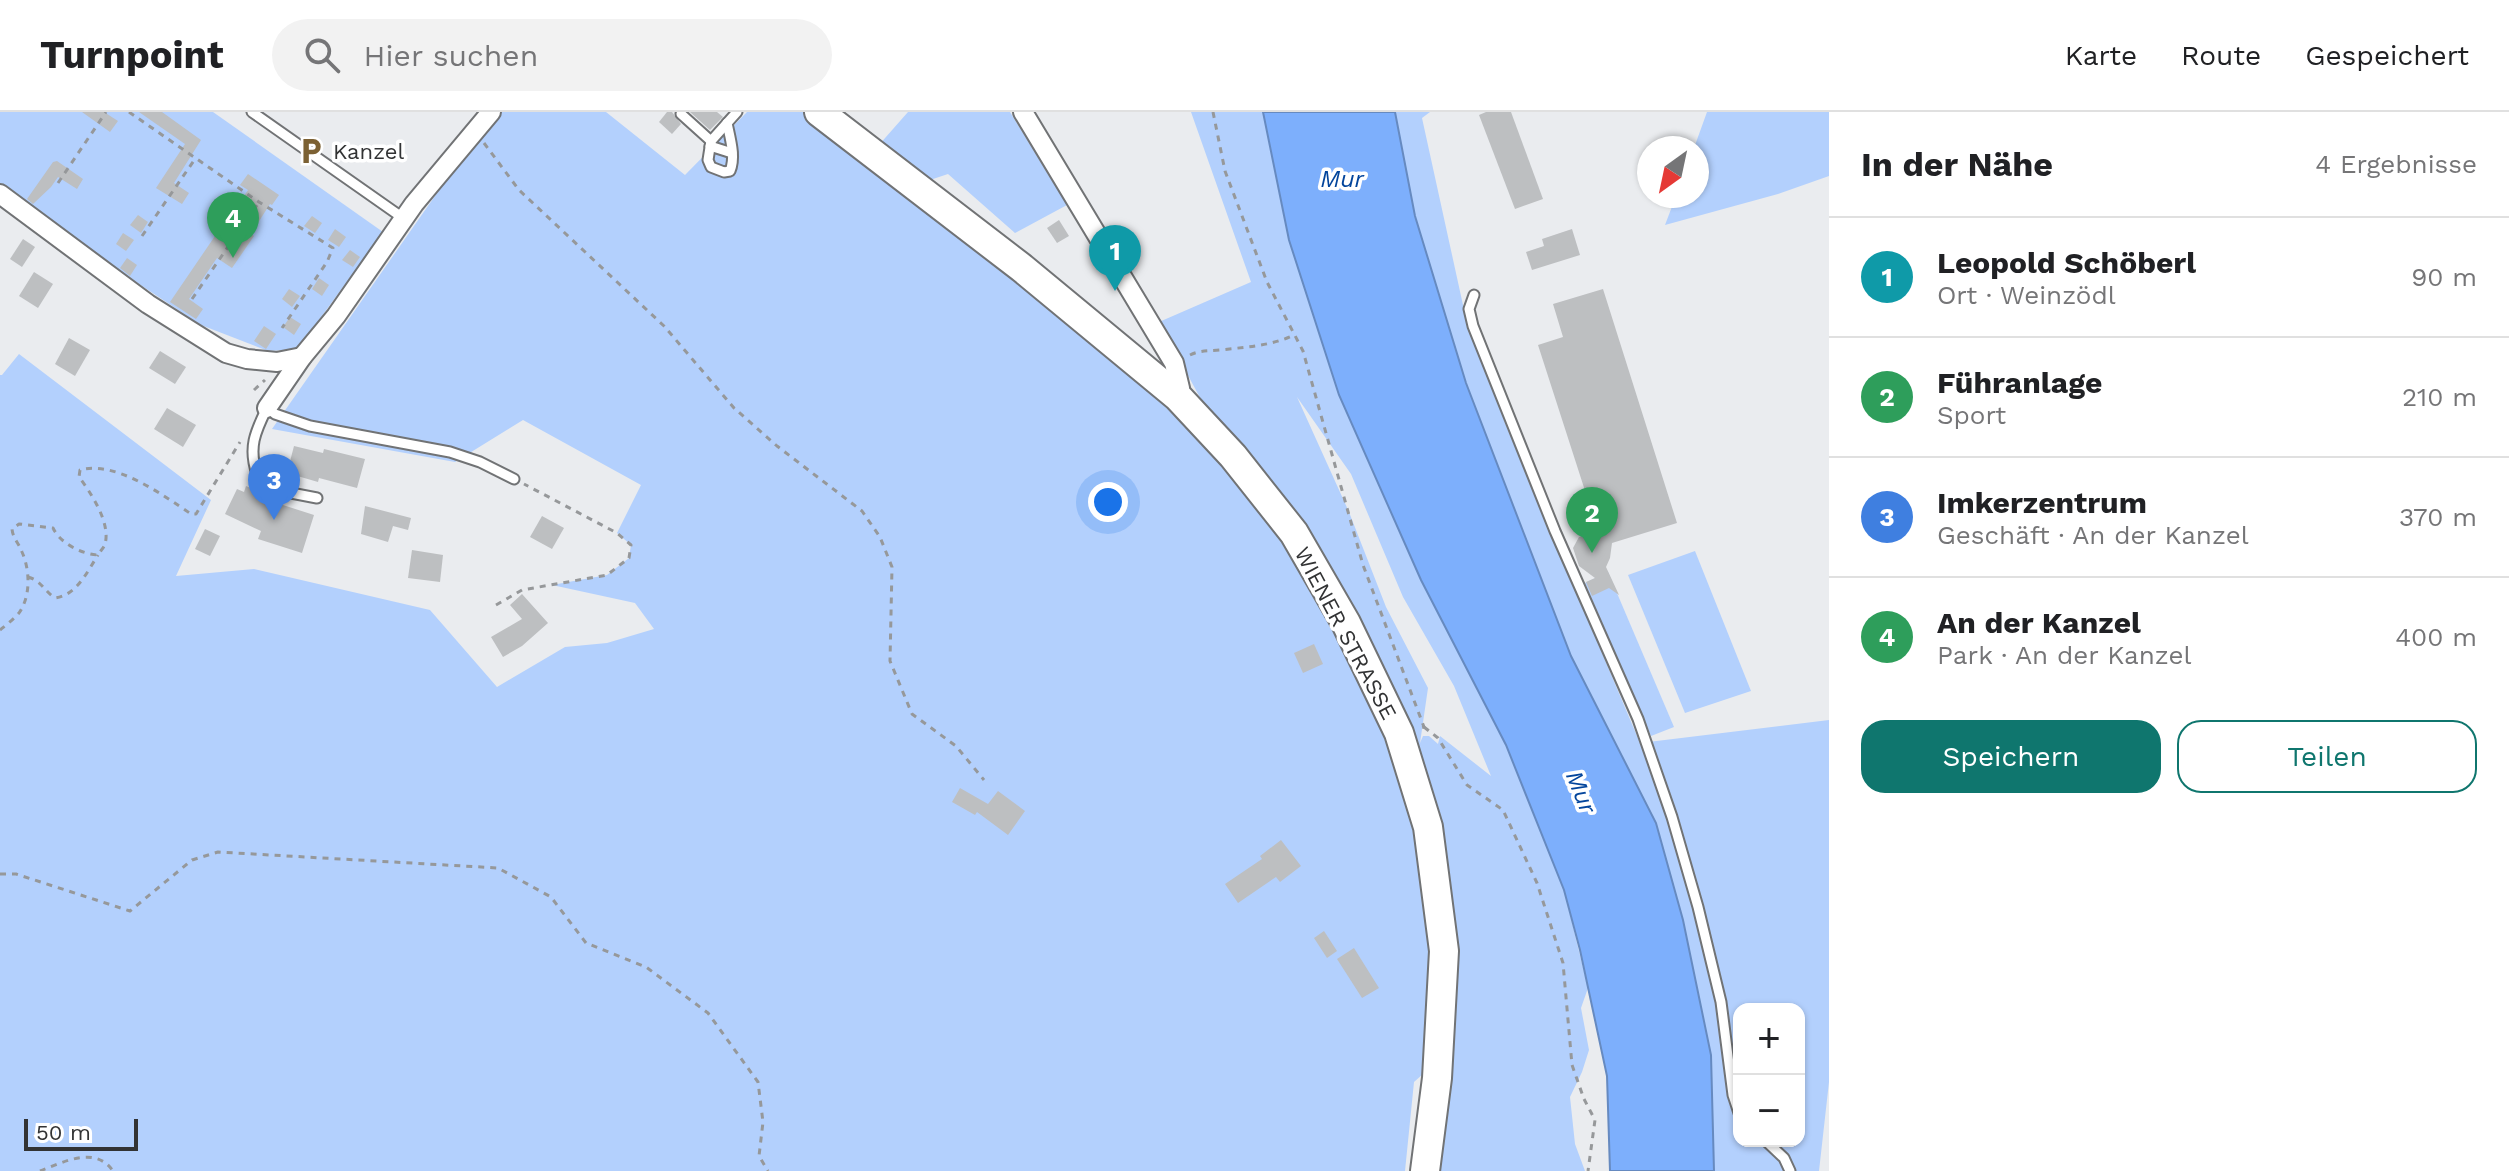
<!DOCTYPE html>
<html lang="de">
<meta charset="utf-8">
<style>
:root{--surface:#fff;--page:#f2f2f2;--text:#202124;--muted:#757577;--line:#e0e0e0;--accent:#0f766e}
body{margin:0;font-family:"Work Sans",sans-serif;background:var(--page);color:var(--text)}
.controls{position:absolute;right:24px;bottom:24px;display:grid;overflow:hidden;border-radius:16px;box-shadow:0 2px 6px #0004}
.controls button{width:72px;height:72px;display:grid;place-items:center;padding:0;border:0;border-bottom:2px solid var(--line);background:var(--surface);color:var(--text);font:40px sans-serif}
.compass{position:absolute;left:1637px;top:24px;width:72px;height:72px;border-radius:50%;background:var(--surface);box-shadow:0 2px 6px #0004;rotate:213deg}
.scale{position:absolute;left:24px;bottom:20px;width:114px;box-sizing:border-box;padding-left:8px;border:4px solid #323334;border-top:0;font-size:22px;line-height:28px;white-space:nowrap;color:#323334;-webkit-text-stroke:6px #fff;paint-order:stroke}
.you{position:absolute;left:1108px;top:390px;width:28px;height:28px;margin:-20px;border:6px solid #fff;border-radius:50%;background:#1a73e8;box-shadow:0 0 0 12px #1a73e833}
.badge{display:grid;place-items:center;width:52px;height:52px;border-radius:50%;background:var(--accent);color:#fff;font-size:26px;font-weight:700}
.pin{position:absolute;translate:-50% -66px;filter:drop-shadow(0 2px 4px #0008)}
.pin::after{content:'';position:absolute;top:42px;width:28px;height:24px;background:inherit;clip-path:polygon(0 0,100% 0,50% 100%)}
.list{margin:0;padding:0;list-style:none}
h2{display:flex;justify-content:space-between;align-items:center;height:104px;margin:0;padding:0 32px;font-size:34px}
h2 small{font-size:26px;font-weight:400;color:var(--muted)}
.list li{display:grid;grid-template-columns:52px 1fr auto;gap:24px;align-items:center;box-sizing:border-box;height:120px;padding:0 32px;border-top:2px solid var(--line)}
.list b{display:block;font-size:30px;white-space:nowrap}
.list p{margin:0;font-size:26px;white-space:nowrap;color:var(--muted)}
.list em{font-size:26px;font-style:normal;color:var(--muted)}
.actions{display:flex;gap:16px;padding:24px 32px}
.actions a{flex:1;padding:18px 0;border:2px solid var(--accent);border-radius:24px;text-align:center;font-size:28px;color:var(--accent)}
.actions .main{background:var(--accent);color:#fff}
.icon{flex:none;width:44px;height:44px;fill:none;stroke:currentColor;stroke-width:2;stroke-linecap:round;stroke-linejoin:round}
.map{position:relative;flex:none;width:1829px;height:1059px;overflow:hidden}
header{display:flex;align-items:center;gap:48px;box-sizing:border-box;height:112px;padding:0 40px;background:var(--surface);border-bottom:2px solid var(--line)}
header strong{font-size:38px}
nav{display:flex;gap:44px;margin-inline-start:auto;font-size:28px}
.search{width:560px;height:72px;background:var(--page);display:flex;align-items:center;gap:20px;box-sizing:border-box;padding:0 28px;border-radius:44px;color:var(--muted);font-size:30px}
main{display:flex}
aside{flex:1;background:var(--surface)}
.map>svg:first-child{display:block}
.green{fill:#b3d0fd;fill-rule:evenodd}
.water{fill:#7daffc;stroke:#668ac0;stroke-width:2}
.building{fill:#bdbfc1}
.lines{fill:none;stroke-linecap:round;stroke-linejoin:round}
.service-casing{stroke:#717375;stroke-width:13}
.minor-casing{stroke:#717375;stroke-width:22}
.primary-casing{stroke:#717375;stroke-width:32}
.path{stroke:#96989a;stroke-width:3;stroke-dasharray:6 6;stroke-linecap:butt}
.service{stroke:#fff;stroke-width:9}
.minor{stroke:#fff;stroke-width:18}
.primary{stroke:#fff;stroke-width:28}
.labels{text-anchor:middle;stroke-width:7;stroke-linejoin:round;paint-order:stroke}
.poi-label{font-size:22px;fill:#323334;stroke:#fff;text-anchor:start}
.street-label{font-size:22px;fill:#323334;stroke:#fff}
.water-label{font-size:24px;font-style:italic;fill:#03459c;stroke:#fff}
</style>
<header>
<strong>Turnpoint</strong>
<div class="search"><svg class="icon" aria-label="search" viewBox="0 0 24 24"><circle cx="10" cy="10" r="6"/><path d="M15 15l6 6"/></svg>Hier suchen</div>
<nav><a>Karte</a><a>Route</a><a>Gespeichert</a></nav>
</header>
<main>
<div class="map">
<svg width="1829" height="1059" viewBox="0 0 1829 1059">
<rect width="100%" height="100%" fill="#eaecef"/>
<g class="green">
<polygon points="0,0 213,0 383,120 298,237 268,239 201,213 139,172 0,71"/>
<polygon points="499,0 606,0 685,63 747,0 819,0 1233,344 1346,511 1445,768 1423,962 1414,970 1405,1059 0,1059 0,263 2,263 19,242 211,388 176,464 254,457 430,498 497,575 565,535 607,531 654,517 635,491 552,473 607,463 629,446 631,433 617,421 641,373 523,308 455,350 272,317 479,21"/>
<polygon points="908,0 1010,0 1067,93 1015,121 948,62 927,69 878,34"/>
<path d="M1191,0H1263L1289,128L1339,283L1421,468L1506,633L1564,778L1588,876L1581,896L1589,938L1582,960L1570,985L1575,1032L1585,1059H1438L1425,674L1210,304L1159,210L1251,170ZM1297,285L1351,362L1403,485L1454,574L1491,664L1440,624L1438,632L1429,624H1423L1420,631L1428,576L1386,495L1349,400Z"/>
<path d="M1395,0H1430L1422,6L1463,193L1505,311L1640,631L1829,608V970L1819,1059H1714L1711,943L1683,808L1656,711L1571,544L1466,271L1415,104ZM1739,897H1799V1029H1739Z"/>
<polygon points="1707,0 1829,0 1829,64 1778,82 1665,113 1676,84 1697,84 1697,36 1694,36"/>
<polygon points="1695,439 1751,579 1685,601 1628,463"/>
<polygon points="1608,460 1674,615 1651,624 1585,471"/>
</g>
<polygon class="water" points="1263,0 1395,0 1415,104 1466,271 1571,544 1656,711 1683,808 1711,943 1714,1059 1610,1059 1607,964 1580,838 1564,778 1506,633 1421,468 1339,283 1289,128"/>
<g class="building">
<polygon points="82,0 104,0 118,9 110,20"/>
<polygon points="139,0 162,0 201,28 174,71 189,81 182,92 156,76 185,32"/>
<polygon points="667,0 672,0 681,12 672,22 659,10"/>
<polygon points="690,0 717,0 723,5 710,18"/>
<polygon points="1486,0 1511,0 1543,87 1515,97 1479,3"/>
<polygon points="57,49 83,67 77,77 58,65 51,75 33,92 27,87 53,50"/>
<polygon points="248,62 279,83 272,93 270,92 256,114 233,100 248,78 240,73"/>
<polygon points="138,103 148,110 141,121 130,113"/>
<polygon points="312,104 322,111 315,121 304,114"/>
<polygon points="1059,108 1069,124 1057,131 1047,116"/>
<polygon points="244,117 254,124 232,156 217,146 189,187 203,197 196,207 170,190 215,124 231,135"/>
<polygon points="335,117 346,125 339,135 328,128"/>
<polygon points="1572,117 1580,143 1532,158 1526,140 1544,134 1542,127"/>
<polygon points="123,121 134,128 126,139 116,132"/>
<polygon points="23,127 35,135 22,155 10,147"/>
<polygon points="350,138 360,145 353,155 342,148"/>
<polygon points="127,146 137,153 130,164 120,156"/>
<polygon points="34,160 53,172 38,196 19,184"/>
<polygon points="319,166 329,173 322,184 312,177"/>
<polygon points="289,177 300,184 292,195 282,187"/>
<polygon points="1603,177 1677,411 1612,431 1610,446 1606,455 1619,483 1609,476 1592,484 1586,470 1595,466 1579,454 1573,436 1579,425 1598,419 1538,233 1563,225 1553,192"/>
<polygon points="290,205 301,212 294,223 283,215"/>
<polygon points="264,214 276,222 266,237 254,229"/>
<polygon points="69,226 90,238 75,264 55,252"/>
<polygon points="160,239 186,255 175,272 149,256"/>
<polygon points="167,296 196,313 183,335 154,317"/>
<polygon points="294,334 323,341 324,337 365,347 357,376 319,366 318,370 287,361"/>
<polygon points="246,374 260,380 258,385 314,403 302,441 258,427 261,419 225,402 237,377 244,380"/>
<polygon points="365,394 411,406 408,418 393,414 388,430 361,422"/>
<polygon points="542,404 564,416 552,437 530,425"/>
<polygon points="205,417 220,424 210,444 195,437"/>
<polygon points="412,438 443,443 440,470 408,466"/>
<polygon points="522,482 548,511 522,534 503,545 491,525 522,507 510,493"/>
<polygon points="1314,532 1323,552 1303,561 1294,541"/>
<polygon points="960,676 988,692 998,679 1025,699 1008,723 977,700 975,703 952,690"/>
<polygon points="1281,728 1301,754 1280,770 1276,765 1238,791 1225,772 1262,747 1260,744"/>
<polygon points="1324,819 1337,839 1327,846 1314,826"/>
<polygon points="1354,836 1379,876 1362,886 1337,847"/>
</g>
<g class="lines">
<g class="service-casing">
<g id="service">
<polyline points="252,0 403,106"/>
<polyline points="681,2 711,29 737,0"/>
<path d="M711,29L708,48L711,55L724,60L730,59C736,45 730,26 727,11"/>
<polyline points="710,34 732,41"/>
<polyline points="1474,183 1469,197 1473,214 1555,419 1638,607 1672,705 1698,795 1721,890 1733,983 1739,1001"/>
<path d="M317,386L291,381L257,362C248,336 255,320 267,296L275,302L310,314L450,340L480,350L514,367"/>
<polyline points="1766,1029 1784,1046 1790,1059"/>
</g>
</g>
<g class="minor-casing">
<g id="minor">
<polyline points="1023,0 1174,251 1180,276 1178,285"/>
<polyline points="0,82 148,192 226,241 247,247 277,250 302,245"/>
<polyline points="267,296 302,245 336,204 414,92 491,0"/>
</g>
</g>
<g class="primary-casing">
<polyline id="primary" points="819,0 1022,156 1178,285 1233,344 1294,421 1346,511 1399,621 1428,715 1444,839 1437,966 1425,1059"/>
</g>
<g class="path">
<polyline points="129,0 259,90 333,136 327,150 282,216"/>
<polyline points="1213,0 1225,59 1267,170 1303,239 1363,453 1424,615 1420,616"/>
<polyline points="484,31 519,78 664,214 734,296 777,334 862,399 880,425 892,455 890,549 912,602 956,634 984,668"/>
<polyline points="58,71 106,0"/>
<polyline points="142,124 195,47"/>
<polyline points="192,187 259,90"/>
<path d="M1190,243C1200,238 1209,239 1220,238C1246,235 1271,234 1294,223"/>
<polyline points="254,278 265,268"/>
<path d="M28,465C42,469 44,479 55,486C77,483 87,460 98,443"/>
<polyline points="496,493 522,478 607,463 629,446 631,433 617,421 524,372"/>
<path d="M0,518C6,513 14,507 19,501C31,484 30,458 22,440C19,431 13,427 12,417L19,412L53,416C60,431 81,442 98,443C100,439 104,436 105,432C111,411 91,381 79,365L80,358C115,348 163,383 191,402H196L240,330"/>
<polyline points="1424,615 1438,626 1467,673 1503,698 1537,771 1563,851 1572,953 1584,987 1595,1008 1588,1059"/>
<polyline points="0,762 16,762 130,799 192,748 218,740 498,756 551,785 586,831 646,855 708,901 758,970 763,1010 759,1044 768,1059"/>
<path d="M40,1059C64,1050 95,1033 113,1059"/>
</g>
<use href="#service" class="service"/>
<use href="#minor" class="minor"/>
<use href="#primary" class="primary"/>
</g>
<defs>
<g id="parking-bare" transform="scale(2.16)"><path d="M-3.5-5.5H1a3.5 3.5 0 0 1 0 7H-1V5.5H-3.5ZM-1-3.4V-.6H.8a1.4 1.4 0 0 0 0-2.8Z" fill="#7c6133" stroke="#fff" stroke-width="2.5" paint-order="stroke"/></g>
</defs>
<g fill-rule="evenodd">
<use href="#parking-bare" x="311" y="39"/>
</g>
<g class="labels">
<g class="poi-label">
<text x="333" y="47">Kanzel</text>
</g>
<g class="street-label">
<text transform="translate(1346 521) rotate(62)" y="8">WIENER STRASSE</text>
</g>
<g class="water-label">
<text x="1342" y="75">Mur</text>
<text transform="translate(1581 680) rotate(68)" y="8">Mur</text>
</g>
</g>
</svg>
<div class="controls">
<button>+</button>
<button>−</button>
</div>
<svg class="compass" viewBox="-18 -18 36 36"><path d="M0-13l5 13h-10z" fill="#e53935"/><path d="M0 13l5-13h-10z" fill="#757577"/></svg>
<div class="scale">50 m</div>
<div class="you"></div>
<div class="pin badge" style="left:1115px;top:179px;background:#0f9aa8">1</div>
<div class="pin badge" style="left:1592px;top:441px;background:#2e9e5b">2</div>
<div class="pin badge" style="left:274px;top:408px;background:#3f7fe0">3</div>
<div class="pin badge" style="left:233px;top:146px;background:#2e9e5b">4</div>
</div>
<aside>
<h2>In der Nähe<small>4 Ergebnisse</small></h2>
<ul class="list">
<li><span class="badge" style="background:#0f9aa8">1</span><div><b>Leopold Schöberl</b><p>Ort · Weinzödl</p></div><em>90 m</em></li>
<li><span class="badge" style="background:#2e9e5b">2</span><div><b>Führanlage</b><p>Sport</p></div><em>210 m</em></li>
<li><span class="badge" style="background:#3f7fe0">3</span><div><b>Imkerzentrum</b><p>Geschäft · An der Kanzel</p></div><em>370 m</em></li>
<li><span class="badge" style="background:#2e9e5b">4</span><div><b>An der Kanzel</b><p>Park · An der Kanzel</p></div><em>400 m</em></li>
</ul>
<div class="actions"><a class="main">Speichern</a><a>Teilen</a></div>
</aside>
</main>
